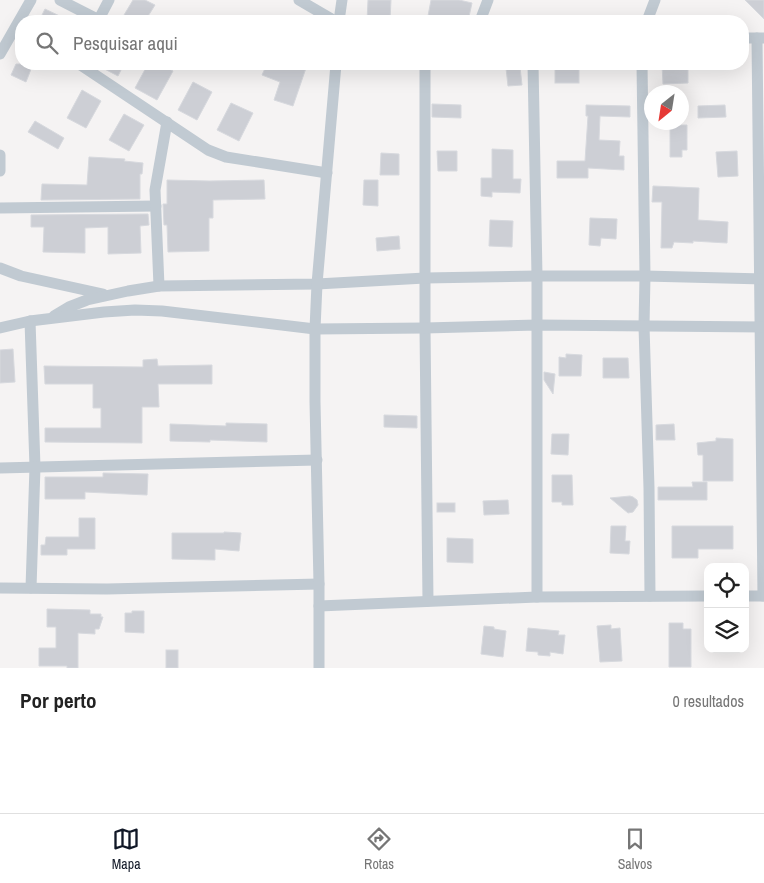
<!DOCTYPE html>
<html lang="pt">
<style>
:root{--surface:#fff;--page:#f6f6f6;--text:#222;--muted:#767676;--line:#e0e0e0;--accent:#111827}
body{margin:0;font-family:"Archivo Narrow",sans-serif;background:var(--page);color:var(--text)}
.controls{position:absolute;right:15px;bottom:15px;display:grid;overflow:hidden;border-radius:10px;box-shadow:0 5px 20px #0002}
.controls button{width:45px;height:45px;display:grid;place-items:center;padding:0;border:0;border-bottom:1px solid var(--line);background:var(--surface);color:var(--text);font:25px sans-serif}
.compass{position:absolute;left:644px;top:85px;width:45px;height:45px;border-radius:50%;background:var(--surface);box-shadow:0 5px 20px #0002;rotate:210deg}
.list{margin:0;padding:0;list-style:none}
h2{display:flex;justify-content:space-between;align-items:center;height:65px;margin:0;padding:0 20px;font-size:21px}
h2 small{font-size:16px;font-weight:400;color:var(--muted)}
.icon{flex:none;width:28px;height:28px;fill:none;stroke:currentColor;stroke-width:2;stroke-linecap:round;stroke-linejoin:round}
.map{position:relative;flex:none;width:764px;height:668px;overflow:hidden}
.search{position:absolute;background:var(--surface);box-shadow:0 5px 20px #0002;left:15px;right:15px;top:15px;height:55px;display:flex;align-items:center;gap:12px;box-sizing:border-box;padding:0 18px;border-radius:20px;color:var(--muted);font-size:19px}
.sheet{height:145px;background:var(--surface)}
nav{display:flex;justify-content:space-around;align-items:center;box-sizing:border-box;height:70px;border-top:1px solid var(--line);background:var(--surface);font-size:14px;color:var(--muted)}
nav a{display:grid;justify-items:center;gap:2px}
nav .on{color:var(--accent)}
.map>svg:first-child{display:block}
.building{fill:#cdcfd5;stroke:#d7d9de}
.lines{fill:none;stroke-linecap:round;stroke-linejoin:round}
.street{stroke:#c1cad2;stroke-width:11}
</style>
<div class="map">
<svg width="764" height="668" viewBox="0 0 764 668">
<rect width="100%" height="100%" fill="#f5f3f3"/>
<g class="building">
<polygon points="133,0 145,0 155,5 145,21 135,21 124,15"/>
<polygon points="368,0 391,0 390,21 367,21"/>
<polygon points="431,0 459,0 472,3 468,21 452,18 452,21 448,21 441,20 441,18 428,16"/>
<polygon points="745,0 764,0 764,19"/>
<polygon points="45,9 70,21 39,21"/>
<polygon points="16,64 33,64 26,82 11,75"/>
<polygon points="95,64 124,64 118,76"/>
<polygon points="148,64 159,64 173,71 157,100 135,88"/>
<polygon points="267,64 295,64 306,68 293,106 274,100 280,82 262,75"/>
<rect x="555" y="64" width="24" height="19"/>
<polygon points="662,64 688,64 688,83 663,84"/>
<polygon points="520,67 522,85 508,86 506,68"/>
<polygon points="193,82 212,92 197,120 178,110"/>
<polygon points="82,90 101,101 86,128 67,118"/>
<polygon points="231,103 253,113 239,141 217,130"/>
<polygon points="432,104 461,105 461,118 432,117"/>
<polygon points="586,105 630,106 630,117 600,116 599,140 620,141 619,156 624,156 624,170 588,168 588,178 557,178 557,161 585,161 588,116 586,116"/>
<polygon points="725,105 726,117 698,118 698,106"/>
<polygon points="124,114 144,125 129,151 109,140"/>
<polygon points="35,121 64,138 58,149 28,132"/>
<polygon points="670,125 687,125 687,150 682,150 682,157 670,157"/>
<polygon points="492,149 513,150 513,179 521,179 520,193 492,192 492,197 481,196 481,178 492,178"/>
<polygon points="437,151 457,151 457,171 438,171"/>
<polygon points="737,151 738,176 718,177 716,152"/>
<polygon points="381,153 399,154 399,175 380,175"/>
<polygon points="89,157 125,159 124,161 143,163 142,174 140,174 140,199 41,200 42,184 87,185"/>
<polygon points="167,180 209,181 264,180 265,199 213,200 213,218 209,218 209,251 168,252 167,225 164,225 163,204 167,204"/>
<polygon points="364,180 378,180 378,206 363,205"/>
<polygon points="653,186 699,188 698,220 728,222 727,243 693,241 693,243 674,242 672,248 661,248 662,202 652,202"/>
<polygon points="148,214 149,225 140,226 141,253 108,254 108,227 85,228 85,253 43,252 44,227 31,227 31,215"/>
<polygon points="590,218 617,219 616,239 601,238 600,246 589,245"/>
<polygon points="490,220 513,221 512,247 489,246"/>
<polygon points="399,236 400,249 377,251 376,238"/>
<polygon points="13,349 15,382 0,383 0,350"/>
<polygon points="566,354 582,355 581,376 559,376 559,357 566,358"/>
<polygon points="603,358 628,358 629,378 603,378"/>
<polygon points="157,359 158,366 212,365 212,384 158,384 159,407 142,407 142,443 45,442 45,428 101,428 101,408 93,408 93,384 45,384 44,366 143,367 143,360"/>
<polygon points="544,372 555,374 553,394 544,380"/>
<polygon points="384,415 417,416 417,428 384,427"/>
<polygon points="226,423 267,424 267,442 210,440 210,442 170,441 170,424 226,426"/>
<polygon points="674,424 675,440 656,440 656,425"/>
<polygon points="552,434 569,434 568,455 551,454"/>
<polygon points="716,438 733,439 733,481 703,481 703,455 698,455 697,443 716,441"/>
<polygon points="103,473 148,474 147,495 85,492 85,499 45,499 45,477 103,477"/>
<polygon points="552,475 572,475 573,505 562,505 562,502 552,502"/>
<polygon points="692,482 707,482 707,500 658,500 658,487 693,487"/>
<polygon points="630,496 633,497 637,500 638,505 633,512 628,513 610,498"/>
<polygon points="508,500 509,514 484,515 483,501"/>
<rect x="437" y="503" width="18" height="9"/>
<polygon points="79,518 95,518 95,549 67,549 67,555 41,555 41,545 45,545 46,537 79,537"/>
<polygon points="611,526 626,526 625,541 630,541 629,554 610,553"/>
<polygon points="672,526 733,526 733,549 698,549 698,558 672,558"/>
<polygon points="224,532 241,533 239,551 215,549 215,560 172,559 172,533 224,533"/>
<polygon points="447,538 473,539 473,563 447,562"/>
<polygon points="47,609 90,610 90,614 101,614 101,617 103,617 99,629 95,629 95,634 78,633 78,668 67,668 67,666 39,666 39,648 56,648 56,627 47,627"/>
<polygon points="132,611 144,611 144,633 125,632 125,613 132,613"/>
<polygon points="669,623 683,623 683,629 691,629 691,667 669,667"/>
<polygon points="611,625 611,629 620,628 622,661 600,662 597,626"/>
<polygon points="484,626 494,627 494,629 506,631 503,657 481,654"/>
<polygon points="528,628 559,631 558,635 565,635 563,654 550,652 550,656 538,655 538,652 526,651"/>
<rect x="166" y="650" width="12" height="18"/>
</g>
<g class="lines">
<g class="street">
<polyline points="60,0 99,20"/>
<polyline points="299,0 335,21"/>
<polyline points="98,21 109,0"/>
<polyline points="339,21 342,0"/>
<polyline points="480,21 488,0"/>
<polyline points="647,21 655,0"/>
<polyline points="743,38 763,38"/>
<polyline points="757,38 763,596"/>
<polyline points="0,54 31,0"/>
<polyline points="80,64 82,66 208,150 226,157 327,173"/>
<polyline points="425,64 425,328 428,601"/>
<polyline points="533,64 537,276 537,597"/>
<polyline points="642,64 645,276 644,326 649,488 650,596"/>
<polyline points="0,155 0,171"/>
<polyline points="0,208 156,206"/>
<polyline points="0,268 21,276 103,294"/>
<polyline points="159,286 155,190 167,122"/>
<polyline points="54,316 69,307 87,300 128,291 159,286 317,284 425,278 537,276 645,276 764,279"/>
<polyline points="30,321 35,467 31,588"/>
<polyline points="0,328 30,321 104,312 135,310 162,311 315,329 425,328 537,325 764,327"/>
<polyline points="0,468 317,460"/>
<polyline points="0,588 107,589 319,584"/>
<polyline points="745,596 764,596"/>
<polyline points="319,606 537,597 708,596"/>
<polyline points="319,668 319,584 315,402 315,329 317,284 336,64"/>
</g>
</g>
</svg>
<div class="controls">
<button><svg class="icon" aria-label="locate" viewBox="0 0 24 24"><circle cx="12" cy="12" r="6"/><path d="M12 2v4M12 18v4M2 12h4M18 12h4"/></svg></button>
<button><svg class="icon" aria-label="layers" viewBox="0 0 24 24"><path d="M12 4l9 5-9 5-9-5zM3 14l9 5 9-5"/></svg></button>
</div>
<svg class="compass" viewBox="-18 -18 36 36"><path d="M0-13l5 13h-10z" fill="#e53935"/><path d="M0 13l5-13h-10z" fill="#767676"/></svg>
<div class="search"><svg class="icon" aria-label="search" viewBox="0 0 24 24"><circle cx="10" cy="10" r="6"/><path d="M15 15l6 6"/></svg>Pesquisar aqui</div>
</div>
<section class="sheet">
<h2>Por perto<small>0 resultados</small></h2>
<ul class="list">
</ul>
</section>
<nav>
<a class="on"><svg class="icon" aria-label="map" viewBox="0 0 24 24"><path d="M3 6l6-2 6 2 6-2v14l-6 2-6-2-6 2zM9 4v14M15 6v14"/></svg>Mapa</a>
<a><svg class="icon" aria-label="directions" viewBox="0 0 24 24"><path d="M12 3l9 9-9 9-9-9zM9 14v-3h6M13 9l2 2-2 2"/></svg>Rotas</a>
<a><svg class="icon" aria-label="saved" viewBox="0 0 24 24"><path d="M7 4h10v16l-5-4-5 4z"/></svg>Salvos</a>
</nav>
